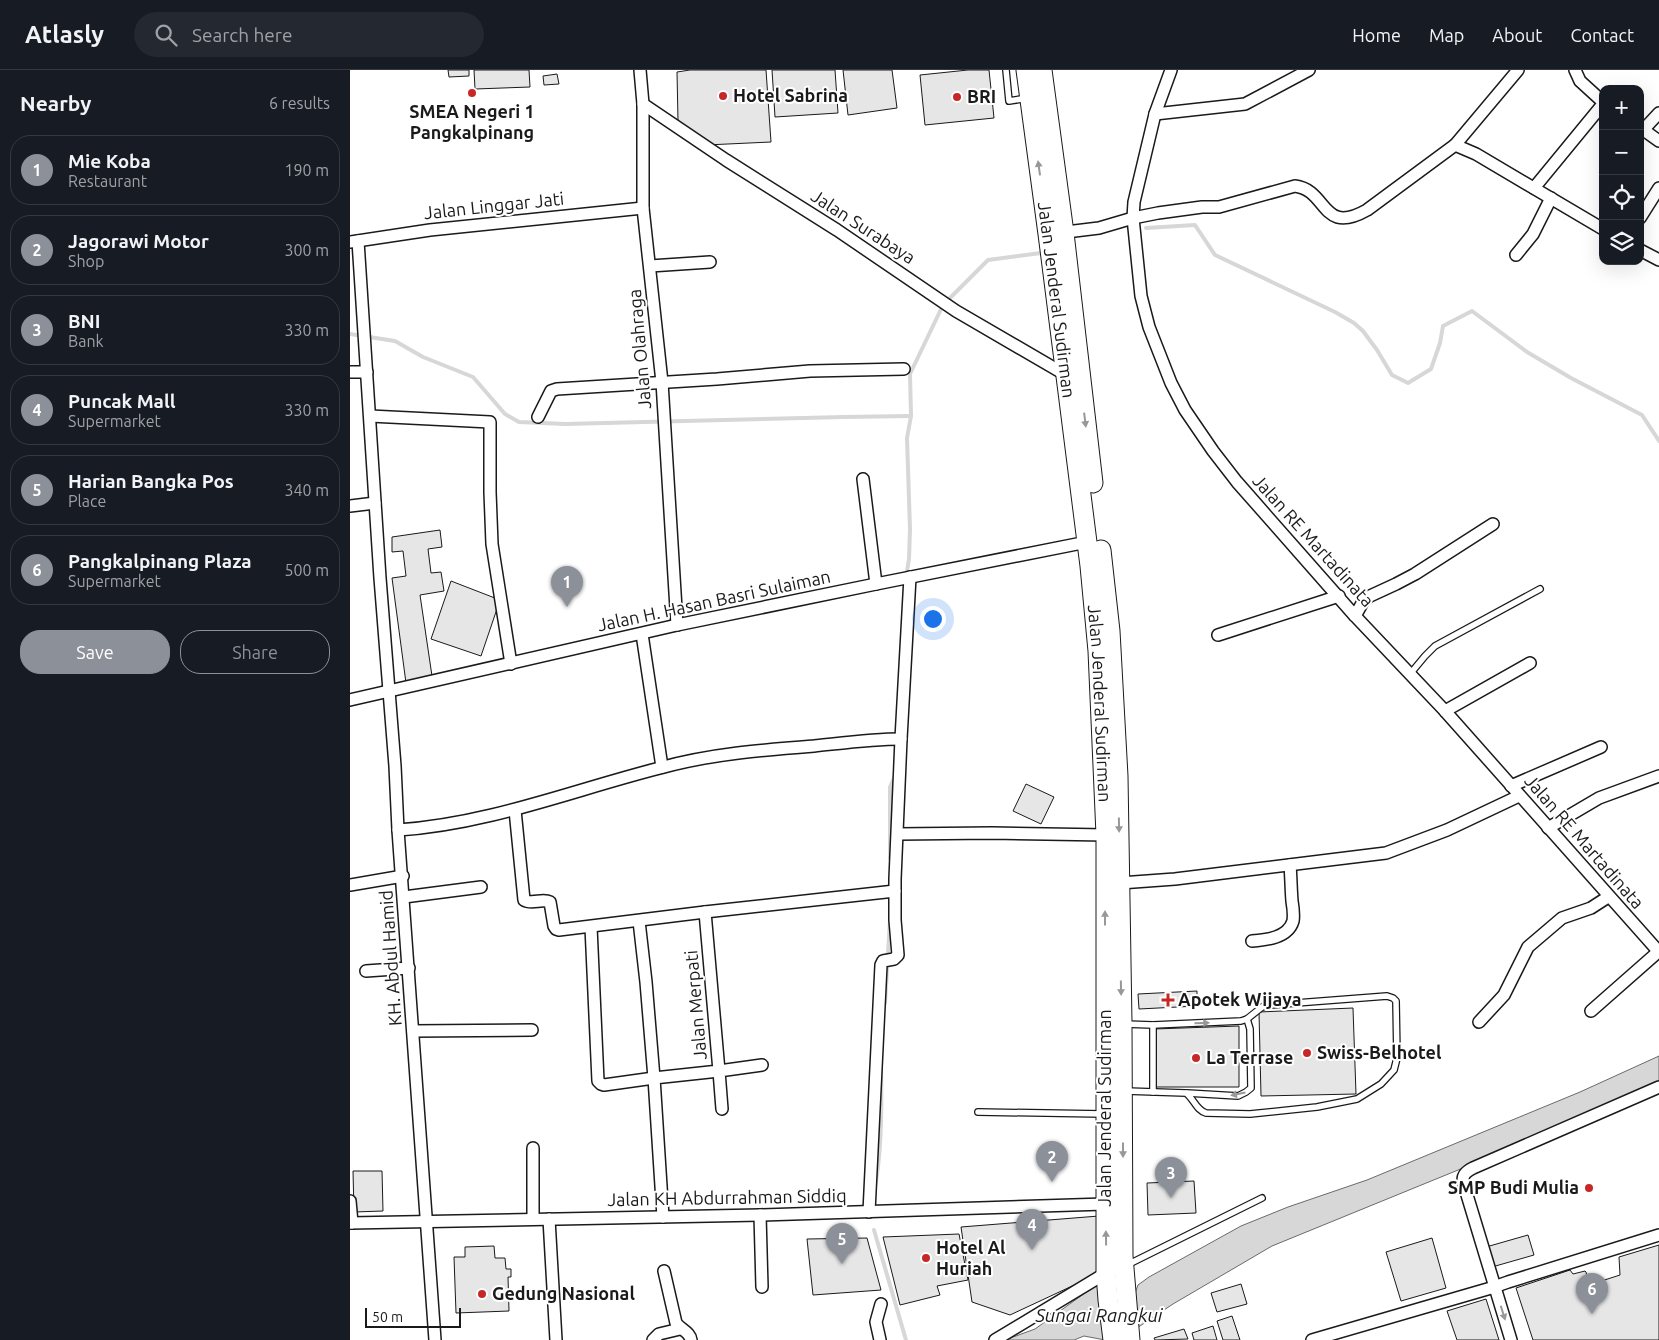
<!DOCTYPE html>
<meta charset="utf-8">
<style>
:root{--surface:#171b24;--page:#242831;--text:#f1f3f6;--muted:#9ea1a6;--line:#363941;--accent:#8c9099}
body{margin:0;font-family:Ubuntu,sans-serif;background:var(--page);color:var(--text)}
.controls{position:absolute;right:15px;top:15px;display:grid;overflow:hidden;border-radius:10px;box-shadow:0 5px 20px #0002}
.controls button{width:45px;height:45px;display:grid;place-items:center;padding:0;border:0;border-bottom:1px solid var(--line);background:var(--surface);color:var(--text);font:25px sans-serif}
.scale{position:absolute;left:15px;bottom:12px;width:96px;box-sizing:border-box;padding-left:5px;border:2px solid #1a1a1a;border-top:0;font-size:14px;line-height:18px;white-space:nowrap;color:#1a1a1a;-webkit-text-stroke:4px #fff;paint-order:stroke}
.you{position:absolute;left:582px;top:548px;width:18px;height:18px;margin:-12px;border:4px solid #fff;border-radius:50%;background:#1a73e8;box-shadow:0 0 0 8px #1a73e833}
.badge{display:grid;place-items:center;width:32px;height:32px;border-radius:50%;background:var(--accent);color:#fff;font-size:16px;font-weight:700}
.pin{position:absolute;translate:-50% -41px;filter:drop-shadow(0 1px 2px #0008)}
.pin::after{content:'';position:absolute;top:26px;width:18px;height:15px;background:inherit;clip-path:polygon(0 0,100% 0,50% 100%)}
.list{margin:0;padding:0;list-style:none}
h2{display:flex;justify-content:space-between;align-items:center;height:65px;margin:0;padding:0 20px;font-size:21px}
h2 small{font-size:16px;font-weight:400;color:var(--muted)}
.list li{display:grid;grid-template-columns:32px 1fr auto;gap:15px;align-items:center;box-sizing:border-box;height:70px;margin:0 10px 10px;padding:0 10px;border:1px solid var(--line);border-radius:20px}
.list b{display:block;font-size:19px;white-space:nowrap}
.list p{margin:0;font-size:16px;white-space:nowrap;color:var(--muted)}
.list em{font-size:16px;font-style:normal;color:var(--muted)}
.actions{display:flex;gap:10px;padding:15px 20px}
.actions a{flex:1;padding:11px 0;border:1px solid var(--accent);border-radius:20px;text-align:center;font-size:18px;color:var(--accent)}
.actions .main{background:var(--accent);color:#fff}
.icon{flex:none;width:28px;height:28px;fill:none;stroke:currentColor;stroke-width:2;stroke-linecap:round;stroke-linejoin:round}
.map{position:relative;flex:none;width:1309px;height:1270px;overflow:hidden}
header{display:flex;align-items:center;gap:30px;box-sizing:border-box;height:70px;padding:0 25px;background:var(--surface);border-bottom:1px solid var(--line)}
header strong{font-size:24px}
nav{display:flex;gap:28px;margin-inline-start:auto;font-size:18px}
.search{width:350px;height:45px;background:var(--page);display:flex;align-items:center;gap:12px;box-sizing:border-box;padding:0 18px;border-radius:28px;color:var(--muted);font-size:19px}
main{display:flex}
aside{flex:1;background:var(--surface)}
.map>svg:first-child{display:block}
.water{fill:#d7d7d7;stroke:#6a6a6a}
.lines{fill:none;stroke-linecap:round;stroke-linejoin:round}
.stream{stroke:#d7d7d7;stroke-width:4}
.building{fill:#e6e6e6;stroke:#1a1a1a}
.service-casing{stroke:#1a1a1a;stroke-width:8}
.minor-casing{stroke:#1a1a1a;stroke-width:14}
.trunk-casing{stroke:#1a1a1a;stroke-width:21}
.service{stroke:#fff;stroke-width:5.5}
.minor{stroke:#fff;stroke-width:11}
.trunk{stroke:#fff;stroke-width:19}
.oneway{fill:#989898}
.poi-dot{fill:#c62828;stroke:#fff;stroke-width:2}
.labels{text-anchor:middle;stroke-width:4;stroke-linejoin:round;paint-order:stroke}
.poi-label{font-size:18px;font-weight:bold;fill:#1a1a1a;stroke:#fff;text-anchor:start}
.street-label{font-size:18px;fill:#1a1a1a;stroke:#fff}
.water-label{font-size:19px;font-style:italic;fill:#1a1a1a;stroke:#fff}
</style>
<header>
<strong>Atlasly</strong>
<div class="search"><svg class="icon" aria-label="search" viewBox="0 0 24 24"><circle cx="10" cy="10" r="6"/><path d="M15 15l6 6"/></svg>Search here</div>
<nav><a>Home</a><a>Map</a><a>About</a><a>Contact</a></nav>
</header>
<main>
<aside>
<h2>Nearby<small>6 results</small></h2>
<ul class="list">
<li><span class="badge">1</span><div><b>Mie Koba</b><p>Restaurant</p></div><em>190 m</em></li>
<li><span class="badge">2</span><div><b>Jagorawi Motor</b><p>Shop</p></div><em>300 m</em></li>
<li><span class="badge">3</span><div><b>BNI</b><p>Bank</p></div><em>330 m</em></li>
<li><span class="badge">4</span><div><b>Puncak Mall</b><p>Supermarket</p></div><em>330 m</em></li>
<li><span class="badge">5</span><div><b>Harian Bangka Pos</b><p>Place</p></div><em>340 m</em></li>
<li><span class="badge">6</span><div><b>Pangkalpinang Plaza</b><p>Supermarket</p></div><em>500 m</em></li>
</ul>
<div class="actions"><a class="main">Save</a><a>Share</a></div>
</aside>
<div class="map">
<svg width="1309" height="1270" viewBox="0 0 1309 1270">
<rect width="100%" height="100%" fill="#fff"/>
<polygon class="water" points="1309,986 1309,1014 1113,1098 922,1176 823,1234 790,1256 755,1270 734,1266 724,1270 655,1270 685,1259 746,1215 771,1230 784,1226 788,1215 799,1207 891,1156 938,1137 1017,1110 1230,1022"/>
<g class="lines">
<g class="stream">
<polyline points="796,158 845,155 865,185 985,242 1004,253 1013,261 1027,280 1042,305 1058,313 1081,299 1090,273 1093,256 1122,241 1177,282 1221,308 1292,345 1309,371"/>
<polyline points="0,264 45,271 73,287 123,307 155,344 169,352 215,354 494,347 561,346"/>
<polyline points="556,507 559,489 560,459 557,368 561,346 560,304 593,235 638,190 691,183"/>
<polyline points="540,788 540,717 545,706"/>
<polyline points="535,933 540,850"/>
<path d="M525,1117C532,1079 532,1039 531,1000"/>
<polyline points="524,1160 556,1270"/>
</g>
</g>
<g class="building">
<polygon points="98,0 119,0 119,6 99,7"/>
<polygon points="124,0 179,0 180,17 125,19"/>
<polygon points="340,0 416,0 421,72 356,75 328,51 327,2"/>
<polygon points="422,0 485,0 488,43 425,47"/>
<polygon points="493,0 542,0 547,38 498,45"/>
<polygon points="618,0 639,0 644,48 575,55 570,5"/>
<polygon points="207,4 209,14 194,15 193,6"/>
<polygon points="90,460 92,477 78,479 81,503 91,502 94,521 70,525 82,606 56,613 42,508 56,506 53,481 42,482 42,467"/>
<polygon points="101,511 150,530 131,586 81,569"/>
<polygon points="676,714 704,727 691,754 663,741"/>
<polygon points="847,921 847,936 789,939 788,924"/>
<polygon points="1003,938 1006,1024 911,1026 909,942"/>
<polygon points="889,956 889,1017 804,1017 804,959"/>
<polygon points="3,1101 32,1101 33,1141 4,1142"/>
<polygon points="844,1111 846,1143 798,1145 797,1113"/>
<polygon points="749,1146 750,1203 660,1245 622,1232 611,1157"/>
<polygon points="609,1164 618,1210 587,1216 590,1225 550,1235 533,1167"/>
<polygon points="1178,1165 1184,1185 1142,1197 1136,1177"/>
<polygon points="517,1168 531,1220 463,1225 457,1169"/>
<polygon points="1082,1168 1096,1218 1051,1231 1036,1182"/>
<polygon points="1309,1175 1309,1270 1183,1270 1166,1218 1220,1200 1223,1204 1235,1201 1236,1202 1239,1215 1270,1205 1269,1187"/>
<polygon points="144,1176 145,1188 155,1188 156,1199 161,1199 161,1207 158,1207 159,1241 106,1243 104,1187 115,1187 115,1177"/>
<polygon points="891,1214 897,1234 867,1242 861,1223"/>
<polygon points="1136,1229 1149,1270 1107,1270 1097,1241"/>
<polygon points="882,1246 890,1270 873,1270 867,1251"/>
<polygon points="863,1256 867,1270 844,1270 842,1263"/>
<polygon points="834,1259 838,1269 805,1270 804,1268"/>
</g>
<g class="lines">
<g class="service-casing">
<g id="service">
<polyline points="656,0 659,31 678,28"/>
<polyline points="1060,604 1075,586 1085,576 1190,519"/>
<path d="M774,954L803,955L891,951L897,949L912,937L920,935L1037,926L1043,928L1046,931L1047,988L1044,1000L1031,1014L1007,1029L967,1037L900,1044L856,1043C846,1040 844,1029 836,1023L775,1021"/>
<polyline points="803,1022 803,955"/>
<polyline points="837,1023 888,1026 896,1022 901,1018 900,959 897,949"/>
<polyline points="628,1042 754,1044"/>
<polyline points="777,1195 912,1128"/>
</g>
</g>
<g class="minor-casing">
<g id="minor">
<polyline points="290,0 293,34 293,138 312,312 327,555"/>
<polyline points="821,0 805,44 784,132 783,148 791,226 799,257 821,313 835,340 863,381 887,412 1005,546 1095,641 1309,882"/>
<polyline points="1225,0 1230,11 1253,32"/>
<polyline points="293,34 376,90 487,160 606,241 716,305"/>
<polyline points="1309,43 1295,58 1295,61 1309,71"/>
<polyline points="805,44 895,34 959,0"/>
<polyline points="1105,75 1168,0"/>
<polyline points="1184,118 1253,34"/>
<polyline points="1290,148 1309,118"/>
<path d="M708,163L749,158L783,148L808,143L852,137H869L945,116C978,120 971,166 1017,140L1105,75L1126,84L1253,159"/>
<polyline points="8,171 30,508 45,696 48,760 85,1270"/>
<polyline points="0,172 80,160 293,138"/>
<polyline points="1290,180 1309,190"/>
<polyline points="1166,185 1183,164 1201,128"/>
<polyline points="300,196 360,192"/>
<polyline points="0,302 17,302"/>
<polyline points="20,346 140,352 140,422 142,474 161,594"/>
<polyline points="188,347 201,321 207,319 367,309 460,301 554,299"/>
<polyline points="513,409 526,514"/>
<polyline points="0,436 25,433"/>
<polyline points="1005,546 1014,530 1020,526 1046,514 1065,504 1143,454"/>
<polyline points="292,564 312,697"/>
<polyline points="868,565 989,526"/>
<polyline points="0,630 327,555 526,514 737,472"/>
<polyline points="1095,641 1180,593"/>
<polyline points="1161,716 1251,677"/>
<path d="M165,740L174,830C182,835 192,828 200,832L204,856L206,859L209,860L355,842L545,821"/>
<polyline points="1198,758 1249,728 1309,706"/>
<path d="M48,760C139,754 223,720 310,698C360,684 412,680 464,676C493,673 522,669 551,669"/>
<polyline points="548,764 642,763 756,765"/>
<polyline points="770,813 825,809 1036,783 1097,760 1169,726"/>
<polyline points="0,815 53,806"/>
<polyline points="54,827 131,817"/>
<polyline points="241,857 248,1011 251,1014 254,1015 304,1008 296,912 289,851"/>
<path d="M902,871C916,870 938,868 943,851C944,845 943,837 942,831C941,819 941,807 940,795"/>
<polyline points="16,901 59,898"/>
<polyline points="1241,941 1308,882"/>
<polyline points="1129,952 1154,925 1178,877 1212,848 1241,838 1258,827"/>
<polyline points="63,961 182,960"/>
<polyline points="372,1039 369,1001 412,995"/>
<polyline points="183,1078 183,1149"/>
<polyline points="0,1131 2,1153"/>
<polyline points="519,1142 531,895 533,891 544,889 548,885 545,850 545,809 551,669 560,507"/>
<polyline points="410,1145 412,1217"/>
<polyline points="313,1147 304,1008 369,1001 355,842"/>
<polyline points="199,1149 206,1270"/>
<polyline points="0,1153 410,1145 755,1134"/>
<path d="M314,1201L326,1253C331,1260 340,1262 341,1270"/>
<polyline points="303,1270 309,1264 330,1259"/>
<polyline points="530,1270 526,1252 531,1234"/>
<polyline points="645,1270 756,1203"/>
<polyline points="962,1270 1141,1218 1158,1212 1309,1165"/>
<path d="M1161,1270L1114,1115C1111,1106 1115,1102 1123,1098L1309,1017"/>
</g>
</g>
<g class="trunk-casing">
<g id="trunk">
<path id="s1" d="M676,0L698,164L740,496L748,581L756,765V1203L758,1230L763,1270"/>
<polyline points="692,0 714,163 743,413"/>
<polyline points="751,480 760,561 768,706 772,953 773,1186 780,1270"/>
</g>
</g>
<use href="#service" class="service"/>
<use href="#minor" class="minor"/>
<use href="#trunk" class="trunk"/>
</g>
<defs><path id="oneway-solid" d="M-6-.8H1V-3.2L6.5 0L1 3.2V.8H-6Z" transform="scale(1.25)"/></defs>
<g class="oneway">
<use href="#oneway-solid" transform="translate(689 98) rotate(-98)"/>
<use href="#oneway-solid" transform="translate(735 350) rotate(83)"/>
<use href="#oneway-solid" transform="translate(769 755) rotate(89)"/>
<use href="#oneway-solid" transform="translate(755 848) rotate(-90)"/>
<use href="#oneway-solid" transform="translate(771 918) rotate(89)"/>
<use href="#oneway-solid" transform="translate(852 953) rotate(-2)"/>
<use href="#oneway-solid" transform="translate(888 1024) rotate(169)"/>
<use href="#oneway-solid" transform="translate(773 1080) rotate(90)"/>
<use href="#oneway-solid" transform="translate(756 1168) rotate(-91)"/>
<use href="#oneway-solid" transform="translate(1153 1243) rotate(73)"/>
</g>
<g class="poi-dot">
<circle cx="122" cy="23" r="5"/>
<circle cx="373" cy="26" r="5"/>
<circle cx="607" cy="27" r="5"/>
<path d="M815.5 922.5h5v5h5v5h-5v5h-5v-5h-5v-5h5z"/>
<circle cx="957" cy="983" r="5"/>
<circle cx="846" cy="988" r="5"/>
<circle cx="1239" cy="1118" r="5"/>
<circle cx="576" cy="1188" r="5"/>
<circle cx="132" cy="1224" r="5"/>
</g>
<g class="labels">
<g class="poi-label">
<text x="383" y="32">Hotel Sabrina</text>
<text x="617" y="33">BRI</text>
<text x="122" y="48" text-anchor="middle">SMEA Negeri 1<tspan x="122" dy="21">Pangkalpinang</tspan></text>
<text x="828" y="936">Apotek Wijaya</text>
<text x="967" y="989">Swiss-Belhotel</text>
<text x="856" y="994">La Terrase</text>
<text x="1229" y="1124" text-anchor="end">SMP Budi Mulia</text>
<text x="586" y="1184">Hotel Al<tspan x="586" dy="21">Huriah</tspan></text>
<text x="142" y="1230">Gedung Nasional</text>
</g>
<g class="street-label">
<text transform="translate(144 136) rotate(-6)" y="6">Jalan Linggar Jati</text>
<text transform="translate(513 157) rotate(33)" y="6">Jalan Surabaya</text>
<text dy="6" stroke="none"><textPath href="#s1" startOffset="232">Jalan Jenderal Sudirman</textPath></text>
<text transform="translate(290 279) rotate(-95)" y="6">Jalan Olahraga</text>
<text transform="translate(963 471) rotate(48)" y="6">Jalan RE Martadinata</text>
<text transform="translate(364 531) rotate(-12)" y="6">Jalan H. Hasan Basri Sulaiman</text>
<text dy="6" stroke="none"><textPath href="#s1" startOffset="638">Jalan Jenderal Sudirman</textPath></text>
<text transform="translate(1234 772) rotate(49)" y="6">Jalan RE Martadinata</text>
<text transform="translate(41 888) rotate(-94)" y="6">KH. Abdul Hamid</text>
<text transform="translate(346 935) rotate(-95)" y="6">Jalan Merpati</text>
<text transform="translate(755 1038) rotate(-90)" y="6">Jalan Jenderal Sudirman</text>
<text transform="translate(377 1128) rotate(-1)" y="6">Jalan KH Abdurrahman Siddiq</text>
</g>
<g class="water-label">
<text x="749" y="1252">Sungai Rangkui</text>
</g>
</g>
</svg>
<div class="controls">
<button>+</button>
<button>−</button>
<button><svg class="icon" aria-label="locate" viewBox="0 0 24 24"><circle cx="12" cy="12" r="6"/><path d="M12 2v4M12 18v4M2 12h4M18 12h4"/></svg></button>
<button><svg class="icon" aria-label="layers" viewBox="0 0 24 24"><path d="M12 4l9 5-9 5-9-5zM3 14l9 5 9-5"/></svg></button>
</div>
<div class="scale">50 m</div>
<div class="you"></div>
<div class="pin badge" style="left:217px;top:537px">1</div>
<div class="pin badge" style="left:702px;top:1112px">2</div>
<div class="pin badge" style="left:821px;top:1128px">3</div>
<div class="pin badge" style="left:682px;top:1180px">4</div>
<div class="pin badge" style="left:492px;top:1194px">5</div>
<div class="pin badge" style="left:1242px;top:1244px">6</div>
</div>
</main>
